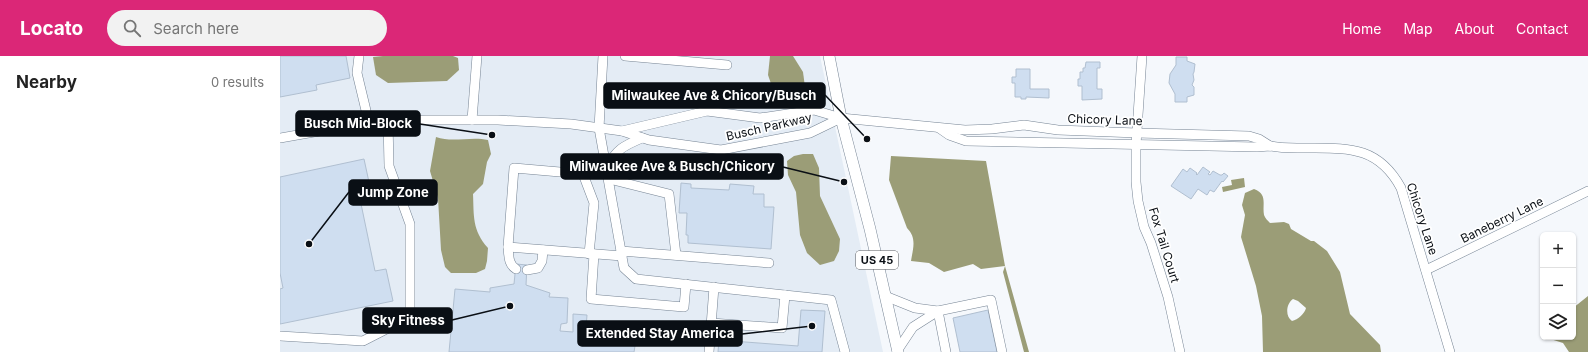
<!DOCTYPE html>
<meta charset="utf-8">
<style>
:root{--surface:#fff;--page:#f2f2f2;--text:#222;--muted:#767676;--line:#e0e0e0;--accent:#db2777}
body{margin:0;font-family:Inter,sans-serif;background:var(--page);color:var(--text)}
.controls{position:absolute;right:12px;bottom:12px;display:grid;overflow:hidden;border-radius:6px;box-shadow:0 1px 3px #0004}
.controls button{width:36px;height:36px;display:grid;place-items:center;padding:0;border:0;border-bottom:1px solid var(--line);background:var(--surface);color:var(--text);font:20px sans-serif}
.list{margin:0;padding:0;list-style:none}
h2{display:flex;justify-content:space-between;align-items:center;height:52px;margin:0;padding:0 16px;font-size:17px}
h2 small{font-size:13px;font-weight:400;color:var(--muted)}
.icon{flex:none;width:22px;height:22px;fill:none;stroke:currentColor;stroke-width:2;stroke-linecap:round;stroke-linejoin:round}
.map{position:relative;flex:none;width:1308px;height:296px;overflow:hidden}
header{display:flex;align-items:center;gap:24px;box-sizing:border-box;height:56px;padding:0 20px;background:var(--accent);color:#fff}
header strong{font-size:19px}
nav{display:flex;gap:22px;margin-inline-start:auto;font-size:14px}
.search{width:280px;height:36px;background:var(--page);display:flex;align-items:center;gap:10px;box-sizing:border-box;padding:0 14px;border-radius:22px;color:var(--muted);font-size:15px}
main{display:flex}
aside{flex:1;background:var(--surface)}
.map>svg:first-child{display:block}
.built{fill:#e4ecf5}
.water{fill:#9b9d77;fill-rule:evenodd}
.building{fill:#cfdef0;stroke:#b0bfd0}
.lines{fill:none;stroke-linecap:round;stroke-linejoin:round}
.minor-casing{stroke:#768494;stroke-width:10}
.major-casing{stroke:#768494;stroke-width:12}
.minor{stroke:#fff;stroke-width:9}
.major{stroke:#fff;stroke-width:11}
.labels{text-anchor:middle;stroke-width:3.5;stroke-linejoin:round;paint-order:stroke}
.shield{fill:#fff;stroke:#54575b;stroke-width:1}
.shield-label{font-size:11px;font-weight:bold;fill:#0a0f15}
.street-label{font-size:12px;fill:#0a0f15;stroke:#fff}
.leader{fill:none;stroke:#0a0f15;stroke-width:1.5}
.callout-dot{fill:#0a0f15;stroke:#fff;stroke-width:1.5}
.callout{fill:#0a0f15;stroke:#0a0f15;stroke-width:1.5}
.callout-label{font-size:13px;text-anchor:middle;font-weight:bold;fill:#fff}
</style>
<header>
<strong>Locato</strong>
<div class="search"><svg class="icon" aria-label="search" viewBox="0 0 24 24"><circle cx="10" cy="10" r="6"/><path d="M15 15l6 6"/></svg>Search here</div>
<nav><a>Home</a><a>Map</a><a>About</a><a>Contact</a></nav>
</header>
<main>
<aside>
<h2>Nearby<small>0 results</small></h2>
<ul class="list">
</ul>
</aside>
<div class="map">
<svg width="1308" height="296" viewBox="0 0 1308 296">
<rect width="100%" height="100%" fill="#f5f8fc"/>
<polygon class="built" points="0,0 540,0 603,296 0,296"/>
<g class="water">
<polygon points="103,0 173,0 178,2 179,14 167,25 108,27 96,19 93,1"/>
<polygon points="490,0 513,0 523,16 525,31 519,45 506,48 496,42 488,19"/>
<path d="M156,81C173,87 191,80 208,84L211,98L207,106L203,128L193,138C194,160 192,174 208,192L207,205L205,213L196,217H171L165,211L161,194L158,142L150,115Z"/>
<polygon points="523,98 533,98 539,112 540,140 560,183 559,195 554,205 540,209 527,197 520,179 516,136 508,119 507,105 514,100"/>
<path d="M611,100L706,105L725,210L749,296H744L723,216L725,210L701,213L693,208L664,216L649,207L631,205C633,192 637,182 627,172L609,124Z"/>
<polygon points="964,122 965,131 943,136 942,131 952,129 951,124"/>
<path d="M974,133C988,138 982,148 984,159C985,162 988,165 990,167L1004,166L1009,168L1011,173L1031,185H1034L1047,195L1060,216L1070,258L1100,289L1101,296H983L982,260L976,230L961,181L965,159L962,149L965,137ZM1013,243L1018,245L1026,252C1025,257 1018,264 1012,265C1005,260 1006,248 1013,243Z"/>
<polygon points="1308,240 1308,296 1289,296 1283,287 1264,281 1293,281 1293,252"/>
</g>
<g class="building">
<polygon points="0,0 66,0 70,22 36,29 37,34 0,41"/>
<polygon points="896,1 907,1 907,5 915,8 914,16 913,18 914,24 912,29 914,31 914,39 907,41 907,46 895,46 895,38 889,27 890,18 896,9"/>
<polygon points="806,6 820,6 820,12 817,12 817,33 822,33 822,43 802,44 802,30 798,30 798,23 800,23 800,16 803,16 803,12 805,12"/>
<polygon points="736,13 750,13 750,33 769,33 769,42 746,41 746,43 741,43 741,41 735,41 735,27 732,27 732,21 736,21"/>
<polygon points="84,103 92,140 80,143 95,215 106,213 113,245 0,268 0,233 3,232 0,217 0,121"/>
<polygon points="923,111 930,116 928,118 930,119 933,115 940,119 942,119 944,117 948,120 943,126 942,125 934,136 930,134 927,139 918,133 911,143 891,130 903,113 907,116 910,112 917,117 916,118 917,119"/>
<polygon points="401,127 411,128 411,132 449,134 450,128 474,130 473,138 484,138 484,151 494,151 491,193 408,187 408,179 406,179 407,157 399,157"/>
<polygon points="236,208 247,209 246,229 270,237 269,241 288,242 287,267 281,268 280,275 293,276 293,258 307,259 305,285 355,290 354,296 169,296 175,233 210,236 210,232 234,228"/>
<polygon points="521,254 545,255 542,296 438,296 439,284 518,290"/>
<polygon points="708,254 717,296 680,296 673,262"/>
</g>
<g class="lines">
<g class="minor-casing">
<g id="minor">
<polyline points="79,0 77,17 89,67"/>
<polyline points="323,0 319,72 344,212 356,223 551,244 565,296"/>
<polyline points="345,0 447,9"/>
<polyline points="862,0 856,89 856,126 858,145 864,171 871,187 888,241 900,296"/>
<polyline points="192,64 197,0"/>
<path d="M659,72L669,79L686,85L977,91L990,90C999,92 1008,92 1017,92C1062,93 1096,86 1121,132L1170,296"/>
<polyline points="342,75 427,55 480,62 534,54 561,62 685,74 712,73 744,69 778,74 857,77 969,80 979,83 990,90"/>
<polyline points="0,82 68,70 108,65 146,64 218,64 291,68 342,75 369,84 441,94 530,77 561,62"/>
<path d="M326,112C337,93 343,90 362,82"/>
<polyline points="329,123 389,138 396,199"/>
<polyline points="228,191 342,200"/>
<polyline points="341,195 489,207"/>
<polyline points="314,198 311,243 404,251 406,228"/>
<path d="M236,213C228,208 229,200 228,191L234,112L303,118L314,147L309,198"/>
<polyline points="247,214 258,212 262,205 263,194"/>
<polyline points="1146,214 1308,135"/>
<polyline points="605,240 635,252 658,255 711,244 722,296"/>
<polyline points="658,255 666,296"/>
<polyline points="431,267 502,272 505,239"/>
<polyline points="0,280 83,285 130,261 130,168 109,110 108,65"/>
<polyline points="617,295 633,271 658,255"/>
<polyline points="429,296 434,231"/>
</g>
</g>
<g class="major-casing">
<polyline id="major" points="549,0 561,62 590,173 618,296"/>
</g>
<use href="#minor" class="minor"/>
<use href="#major" class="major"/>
</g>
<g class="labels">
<rect class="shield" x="576" y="195" width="42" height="18" rx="3"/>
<g class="shield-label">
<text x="597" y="208">US 45</text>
</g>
<g class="street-label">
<text transform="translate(825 64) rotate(2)" y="4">Chicory Lane</text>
<text transform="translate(489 71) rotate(-13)" y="4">Busch Parkway</text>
<text transform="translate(1142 163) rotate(72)" y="4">Chicory Lane</text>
<text transform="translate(1222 164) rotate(-26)" y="4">Baneberry Lane</text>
<text transform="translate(884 189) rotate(73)" y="4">Fox Tail Court</text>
</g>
</g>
<path class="leader" d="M587 83L545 39M212 79L140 68M564 126L503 111M29 188L69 136M230 250L172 264M532 270L462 278"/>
<g class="callout-dot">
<circle cx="587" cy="83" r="4"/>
<circle cx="212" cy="79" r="4"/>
<circle cx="564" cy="126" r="4"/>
<circle cx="29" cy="188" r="4"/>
<circle cx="230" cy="250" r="4"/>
<circle cx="532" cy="270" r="4"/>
</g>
<g class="callout">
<rect x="324" y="27" width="221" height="25" rx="4"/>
<rect x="16" y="55" width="124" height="25" rx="4"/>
<rect x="281" y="98" width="222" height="25" rx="4"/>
<rect x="69" y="124" width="88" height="25" rx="4"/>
<rect x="83" y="252" width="89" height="25" rx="4"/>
<rect x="298" y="265" width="164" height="25" rx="4"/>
</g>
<g class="callout-label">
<text x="434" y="44">Milwaukee Ave &amp; Chicory/Busch</text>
<text x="78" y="72">Busch Mid-Block</text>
<text x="392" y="115">Milwaukee Ave &amp; Busch/Chicory</text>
<text x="113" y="141">Jump Zone</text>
<text x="128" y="269">Sky Fitness</text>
<text x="380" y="282">Extended Stay America</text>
</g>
</svg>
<div class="controls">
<button>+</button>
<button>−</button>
<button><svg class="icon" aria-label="layers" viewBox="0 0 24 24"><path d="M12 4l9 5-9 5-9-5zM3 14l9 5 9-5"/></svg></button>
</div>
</div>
</main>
